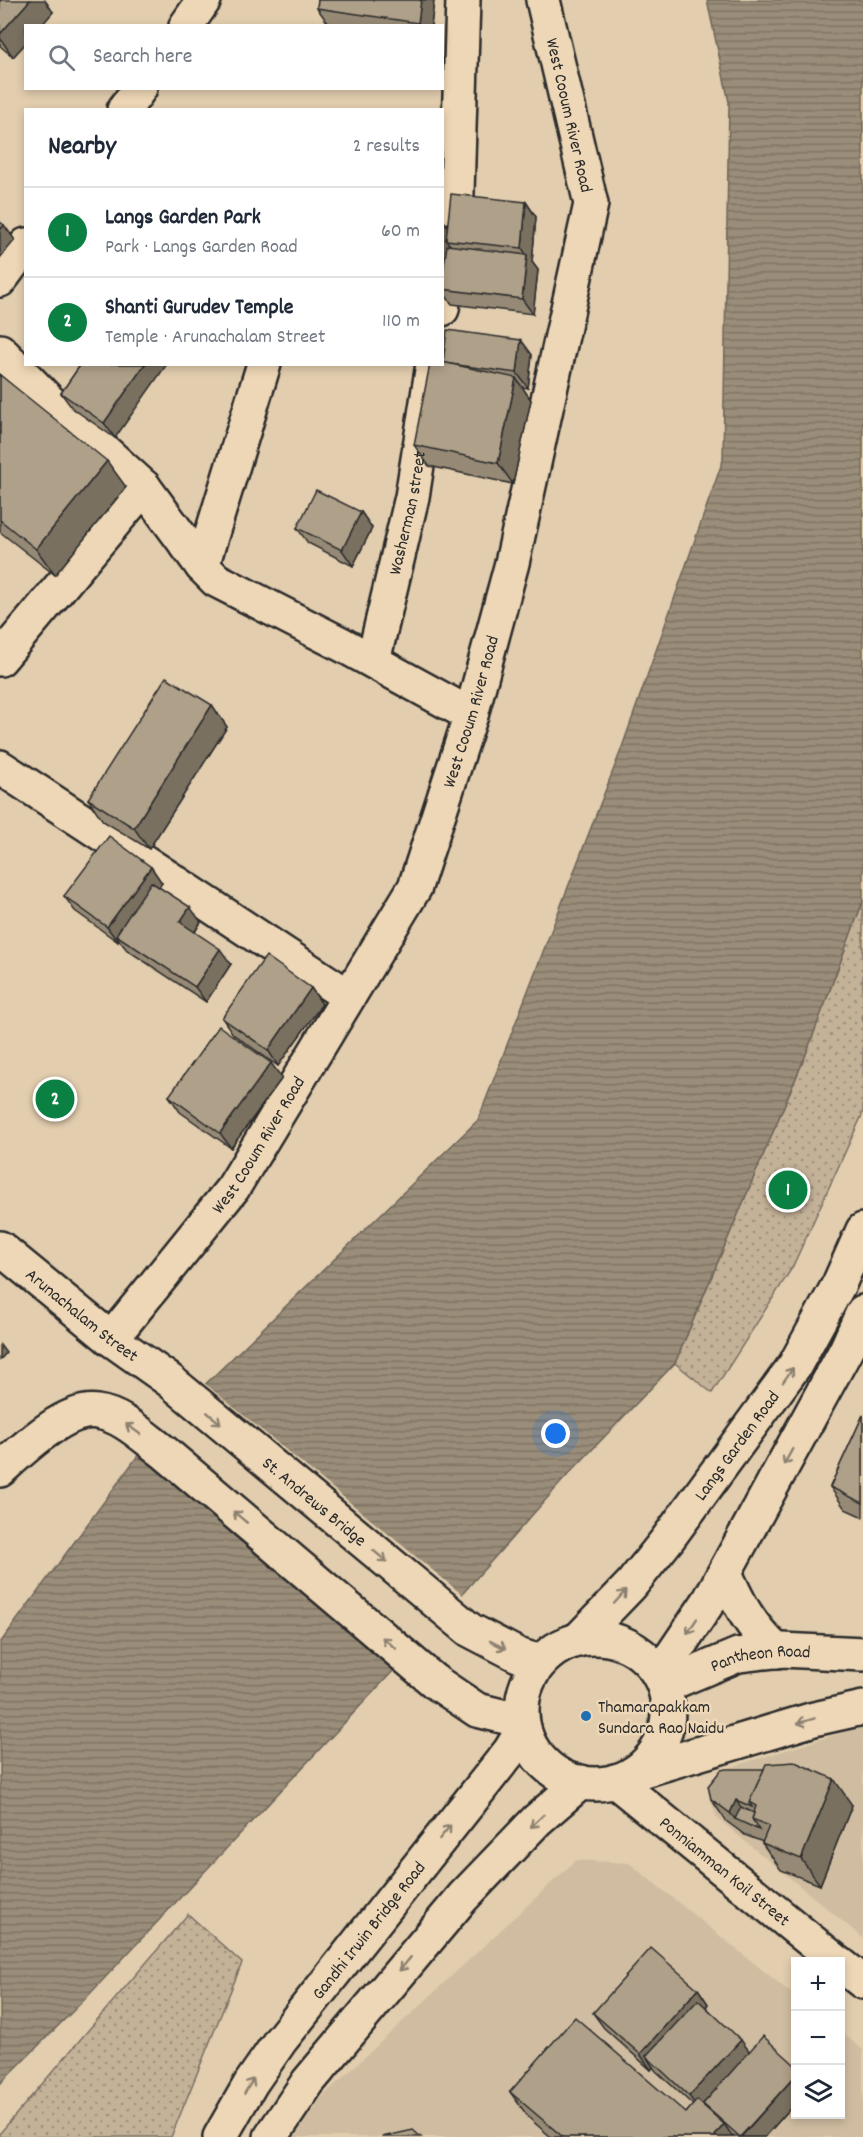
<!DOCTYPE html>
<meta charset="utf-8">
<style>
:root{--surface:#fff;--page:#f2f2f3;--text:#1f2937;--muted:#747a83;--line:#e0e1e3;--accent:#0b8043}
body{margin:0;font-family:Dekko,sans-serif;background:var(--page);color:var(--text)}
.controls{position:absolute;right:18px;bottom:18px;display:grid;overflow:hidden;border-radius:0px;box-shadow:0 3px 9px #0003}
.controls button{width:54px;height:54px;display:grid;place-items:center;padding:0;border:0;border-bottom:2px solid var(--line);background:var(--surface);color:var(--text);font:30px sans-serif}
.you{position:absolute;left:556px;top:1434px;width:21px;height:21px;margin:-15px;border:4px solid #fff;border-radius:50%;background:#1a73e8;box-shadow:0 0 0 9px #1a73e833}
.badge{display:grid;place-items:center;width:39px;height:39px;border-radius:50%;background:var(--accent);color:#fff;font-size:20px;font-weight:700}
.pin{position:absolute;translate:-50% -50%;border:3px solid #fff;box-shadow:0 2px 6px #0006}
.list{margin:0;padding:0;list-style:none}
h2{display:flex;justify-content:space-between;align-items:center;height:78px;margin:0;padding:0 24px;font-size:26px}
h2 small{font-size:20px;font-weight:400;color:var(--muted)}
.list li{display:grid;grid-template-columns:39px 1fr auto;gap:18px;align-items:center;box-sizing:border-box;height:90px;padding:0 24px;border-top:2px solid var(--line)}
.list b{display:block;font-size:22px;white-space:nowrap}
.list p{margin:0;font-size:20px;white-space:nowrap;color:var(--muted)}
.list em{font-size:20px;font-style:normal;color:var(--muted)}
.icon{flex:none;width:33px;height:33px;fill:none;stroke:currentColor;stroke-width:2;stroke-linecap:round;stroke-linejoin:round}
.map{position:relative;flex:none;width:863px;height:2137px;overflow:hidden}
.search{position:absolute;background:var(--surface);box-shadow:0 3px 9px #0003;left:24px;top:24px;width:420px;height:66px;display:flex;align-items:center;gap:15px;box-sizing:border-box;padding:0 21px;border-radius:0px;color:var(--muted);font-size:22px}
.panel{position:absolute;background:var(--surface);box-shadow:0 3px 9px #0003;left:24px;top:108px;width:420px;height:258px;border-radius:0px}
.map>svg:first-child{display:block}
.built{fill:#d0bda1}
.park{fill:url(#park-dots);stroke:#786e62;stroke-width:1.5}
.water{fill:url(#water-rules);stroke:#6e665a;stroke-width:1.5}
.pier{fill:#e2cdae}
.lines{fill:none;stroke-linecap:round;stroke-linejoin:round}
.street-casing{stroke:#2b2b2b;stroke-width:38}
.secondary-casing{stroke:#2b2b2b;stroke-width:38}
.street{stroke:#eed7b6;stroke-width:33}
.secondary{stroke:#eed7b6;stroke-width:33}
.wall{fill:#968a76;stroke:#2b2b2b;stroke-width:1.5}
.shaded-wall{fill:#7a7060;stroke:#2b2b2b;stroke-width:1.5}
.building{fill:#afa089;stroke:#2b2b2b;stroke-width:1.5}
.oneway{stroke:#8c8170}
.poi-dot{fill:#1f6fb2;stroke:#eed7b6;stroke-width:2}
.labels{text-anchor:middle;stroke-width:5;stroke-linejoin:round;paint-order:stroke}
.street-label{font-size:18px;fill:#2b2b2b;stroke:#eed7b6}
.poi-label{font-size:18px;fill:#2b2b2b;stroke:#eed7b6;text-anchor:start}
</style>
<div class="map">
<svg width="863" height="2137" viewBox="0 0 863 2137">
<defs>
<pattern id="park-dots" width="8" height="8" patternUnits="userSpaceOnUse" patternTransform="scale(1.5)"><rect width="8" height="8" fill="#c4b298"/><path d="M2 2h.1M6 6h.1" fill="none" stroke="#9f917c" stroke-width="1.8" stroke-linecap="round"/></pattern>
<pattern id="water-rules" width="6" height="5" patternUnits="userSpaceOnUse" patternTransform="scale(1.5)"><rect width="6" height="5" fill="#9a8d79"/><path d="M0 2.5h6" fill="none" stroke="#7e7363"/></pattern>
</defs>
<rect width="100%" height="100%" fill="#e2cdae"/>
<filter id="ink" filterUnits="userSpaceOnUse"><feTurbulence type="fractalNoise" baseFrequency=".0167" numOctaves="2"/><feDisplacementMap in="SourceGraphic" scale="12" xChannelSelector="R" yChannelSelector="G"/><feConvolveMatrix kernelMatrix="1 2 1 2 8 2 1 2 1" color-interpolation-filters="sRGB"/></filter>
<g filter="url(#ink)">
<g class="built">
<polygon points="863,1726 863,1938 717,1818 708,1792 725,1769"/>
<polygon points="576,1860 629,1863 795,1996 796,2114 840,2114 841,2032 863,2050 863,2137 289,2137 309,2109"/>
</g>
<g class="park">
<polygon points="863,901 863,1113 792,1268 712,1393 675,1363 806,1054"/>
<polygon points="188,1914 242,1963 171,2137 0,2137 0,2133"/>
</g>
<polygon class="water" points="707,0 863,0 863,901 806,1054 675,1363 565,1478 410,1653 85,1999 0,2084 0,1643 153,1435 478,1120 621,750 723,460 729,102"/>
<polygon class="pier" points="203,1382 464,1596 416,1651 150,1433"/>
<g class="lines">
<g class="street-casing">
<g id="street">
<polyline points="186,26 204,0"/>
<polyline points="124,110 140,88"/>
<polyline points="0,280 26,245"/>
<polyline points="442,309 456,224 463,0"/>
<polyline points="0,351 50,402 144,487 202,566 216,580 343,645 471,715"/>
<polyline points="202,566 264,364"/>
<polyline points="0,659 144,487"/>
<path id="s1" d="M373,661L412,497L433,364"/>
<polyline points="0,767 348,996"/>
</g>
</g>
<g class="secondary-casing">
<g id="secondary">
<path id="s2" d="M0,1248L111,1339L169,1380L470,1630L518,1655L540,1662"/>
<path id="s3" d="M111,1339L233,1188L415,887L471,715L512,563L591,204L543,0"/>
<path d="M0,1470C21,1451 66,1407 97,1412C122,1415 145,1438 164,1452L434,1681L477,1710L522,1721"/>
<path d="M725,1573C740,1606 750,1626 777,1651"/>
<circle cx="595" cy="1711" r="73"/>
<path id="s4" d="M579,1639L631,1585L667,1540L795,1365L839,1284L863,1230"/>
<polyline points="659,1675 709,1601 846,1350 863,1312"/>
<path id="s5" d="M664,1686L738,1655L782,1650L863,1654"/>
<polyline points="634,1773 814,1719 863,1708"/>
<path id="s6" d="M615,1781L837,1962"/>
<polyline points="840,1964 863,1982"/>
<path id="s7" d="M220,2137L251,2083L280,2041L510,1751L524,1728"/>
<polyline points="271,2137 308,2082 463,1897 537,1820 581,1782"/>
</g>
</g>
<use href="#street" class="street"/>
<use href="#secondary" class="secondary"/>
</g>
<g class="wall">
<polygon points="0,0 53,12 13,57 0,46"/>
<polygon points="318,0 434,0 431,26 344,26 328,23 317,8"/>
<polygon points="526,202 536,217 532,262 538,270 533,314 452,304 442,291 444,269 442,269 442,219 448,226"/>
<polygon points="521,340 532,355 528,388 522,387 531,400 513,484 429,466 414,445 442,364"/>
<polygon points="81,364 115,438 72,408 61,393"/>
<polygon points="0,375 126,487 55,575 0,532"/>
<polygon points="361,512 372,528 353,566 308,543 297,528"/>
<polygon points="212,705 227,727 149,849 103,821 88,799"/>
<polygon points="151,867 162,883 159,887 201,922 195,932 231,964 206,1002 127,950 119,940 118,942 75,911 64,896"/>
<polygon points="311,988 322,1004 278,1066 233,1034 222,1018"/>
<polygon points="282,1078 231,1148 180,1112 169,1096"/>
<polygon points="863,1415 863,1517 845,1509 830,1487"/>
<polygon points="711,1799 852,1805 820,1885 781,1870 762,1843 763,1842 745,1835 726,1821"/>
<polygon points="698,1989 708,2004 706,2007 749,2051 795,2103 765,2137 734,2137 732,2135 733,2137 551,2137 529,2118 510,2092 686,2113 693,2105 656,2071 653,2067 651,2070 604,2028 593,2013"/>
</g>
<g class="shaded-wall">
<polygon points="30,0 45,0 53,12 41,26 26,26 26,43 13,57 0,38 0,34"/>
<polygon points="421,0 434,0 431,26 420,26 418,23"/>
<polygon points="526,202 536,217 532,262 538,270 533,314 522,299 527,256 522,248"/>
<polygon points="442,219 452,232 446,240 450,245 445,269 442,266"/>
<polygon points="4,225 15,240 0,258 0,230"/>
<polygon points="521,340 532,355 528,388 517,373"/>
<polygon points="145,364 167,364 115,438 104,423"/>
<polygon points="516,378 531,400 513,484 498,463"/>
<polygon points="107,461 126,487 55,575 36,549"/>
<polygon points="361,512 372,528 353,566 342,550"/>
<polygon points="212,705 227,727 149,849 134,828"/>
<polygon points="151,867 162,883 121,938 116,935 119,940 118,942 107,927"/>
<polygon points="190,907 201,922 191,937 180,922"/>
<polygon points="220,949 231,964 206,1002 195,987"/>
<polygon points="311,988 322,1004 278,1066 268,1050"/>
<polygon points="271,1063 282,1078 231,1148 220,1133"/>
<polygon points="0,1345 6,1353 0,1360"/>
<polygon points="834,1779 852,1805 820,1885 801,1859"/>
<polygon points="736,1800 751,1822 735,1819 730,1813"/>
<polygon points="698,1989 708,2004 655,2065 646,2056 653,2067 651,2070 640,2054"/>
<polygon points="741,2040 752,2055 703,2104 705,2106 700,2111 689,2096"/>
<polygon points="795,2076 795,2103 765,2137 741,2137"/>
<polygon points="724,2124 733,2137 714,2137"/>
</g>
<g class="building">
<polygon points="0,0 30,0 0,34"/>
<polygon points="318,0 421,0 418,23 317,8"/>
<polygon points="451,194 526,202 522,248 446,240"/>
<polygon points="0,222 4,225 0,230"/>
<polygon points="447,245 527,255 522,299 442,289 442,279"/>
<polygon points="447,330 521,340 517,373 443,363"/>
<polygon points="442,362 516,378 498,463 414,445 430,364 442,364"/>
<polygon points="81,364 145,364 104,423 61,393"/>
<polygon points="0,375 107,461 36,549 0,520"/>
<polygon points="316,490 361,512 342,550 297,528"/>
<polygon points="166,677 212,705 134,828 88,799"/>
<polygon points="109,836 151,867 107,927 64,896"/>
<polygon points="151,882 190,907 180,922 220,949 195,987 116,935"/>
<polygon points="266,956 311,988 268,1050 222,1018"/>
<polygon points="219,1026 271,1063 220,1133 169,1096"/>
<polygon points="863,1415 863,1503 830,1487"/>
<polygon points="795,1762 834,1779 801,1859 762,1843 769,1826 752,1819 756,1806 749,1802 766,1764"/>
<polygon points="726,1769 764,1769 749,1802 752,1807 736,1800 730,1813 711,1799 708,1786 721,1770"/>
<polygon points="741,1807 754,1813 752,1819 759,1830 735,1819"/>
<polygon points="651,1948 698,1989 640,2054 593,2013"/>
<polygon points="698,2000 741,2040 689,2096 646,2056"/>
<polygon points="575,2017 686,2113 697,2100 724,2124 714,2137 563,2137 510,2092"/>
<polygon points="763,2036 795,2065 795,2076 740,2137 703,2104"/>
<polygon points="413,2130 421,2137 382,2137"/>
</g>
<defs><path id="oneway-shaft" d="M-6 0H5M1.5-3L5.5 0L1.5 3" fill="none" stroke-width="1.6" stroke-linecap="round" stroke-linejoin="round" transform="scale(1.5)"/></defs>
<g class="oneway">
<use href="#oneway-shaft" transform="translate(788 1375) rotate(-55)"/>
<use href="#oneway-shaft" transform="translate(214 1418) rotate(40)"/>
<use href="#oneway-shaft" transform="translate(133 1429) rotate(-145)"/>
<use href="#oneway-shaft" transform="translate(788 1457) rotate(119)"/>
<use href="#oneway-shaft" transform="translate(240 1517) rotate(-140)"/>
<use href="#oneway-shaft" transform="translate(380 1556) rotate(40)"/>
<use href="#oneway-shaft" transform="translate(620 1597) rotate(-48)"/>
<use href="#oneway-shaft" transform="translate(692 1626) rotate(124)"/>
<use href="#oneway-shaft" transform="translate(389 1643) rotate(-140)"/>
<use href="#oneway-shaft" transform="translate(498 1645) rotate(27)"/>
<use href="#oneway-shaft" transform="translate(806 1721) rotate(163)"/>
<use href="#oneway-shaft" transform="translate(537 1821) rotate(136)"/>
<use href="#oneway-shaft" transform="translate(445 1832) rotate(-51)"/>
<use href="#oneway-shaft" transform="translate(405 1964) rotate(130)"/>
<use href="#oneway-shaft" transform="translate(249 2086) rotate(-59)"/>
</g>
</g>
<circle class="poi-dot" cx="586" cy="1716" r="6"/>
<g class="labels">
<g class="street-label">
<text transform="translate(570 115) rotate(77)" y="6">West Cooum River Road</text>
<text dy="6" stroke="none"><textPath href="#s1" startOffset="152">Washerman street</textPath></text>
<text dy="6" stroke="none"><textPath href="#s3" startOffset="730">West Cooum River Road</textPath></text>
<text dy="6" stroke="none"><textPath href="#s3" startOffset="244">West Cooum River Road</textPath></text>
<text dy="6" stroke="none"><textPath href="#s2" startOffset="106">Arunachalam Street</textPath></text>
<text dy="6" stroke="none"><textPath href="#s4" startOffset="250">Langs Garden Road</textPath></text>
<text dy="6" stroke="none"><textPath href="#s2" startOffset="404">St. Andrews Bridge</textPath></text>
<text dy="6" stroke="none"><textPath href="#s5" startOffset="102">Pantheon Road</textPath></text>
<text dy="6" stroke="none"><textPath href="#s6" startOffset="142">Ponniamman Koil Street</textPath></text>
<text dy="6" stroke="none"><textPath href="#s7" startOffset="255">Gandhi Irwin Bridge Road</textPath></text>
</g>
<g class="poi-label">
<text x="598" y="1712">Thamarapakkam<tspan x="598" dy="21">Sundara Rao Naidu</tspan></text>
</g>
</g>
</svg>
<div class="controls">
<button>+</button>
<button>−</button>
<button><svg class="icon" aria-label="layers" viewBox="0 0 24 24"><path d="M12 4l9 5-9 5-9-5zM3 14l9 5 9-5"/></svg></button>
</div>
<div class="you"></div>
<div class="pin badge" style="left:788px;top:1190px">1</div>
<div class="pin badge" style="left:55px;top:1099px">2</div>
<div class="search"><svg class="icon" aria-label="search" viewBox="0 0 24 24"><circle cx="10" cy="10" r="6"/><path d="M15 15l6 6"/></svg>Search here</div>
<section class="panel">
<h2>Nearby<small>2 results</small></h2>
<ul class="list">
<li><span class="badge">1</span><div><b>Langs Garden Park</b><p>Park · Langs Garden Road</p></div><em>60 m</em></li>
<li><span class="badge">2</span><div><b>Shanti Gurudev Temple</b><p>Temple · Arunachalam Street</p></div><em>110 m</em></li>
</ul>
</section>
</div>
